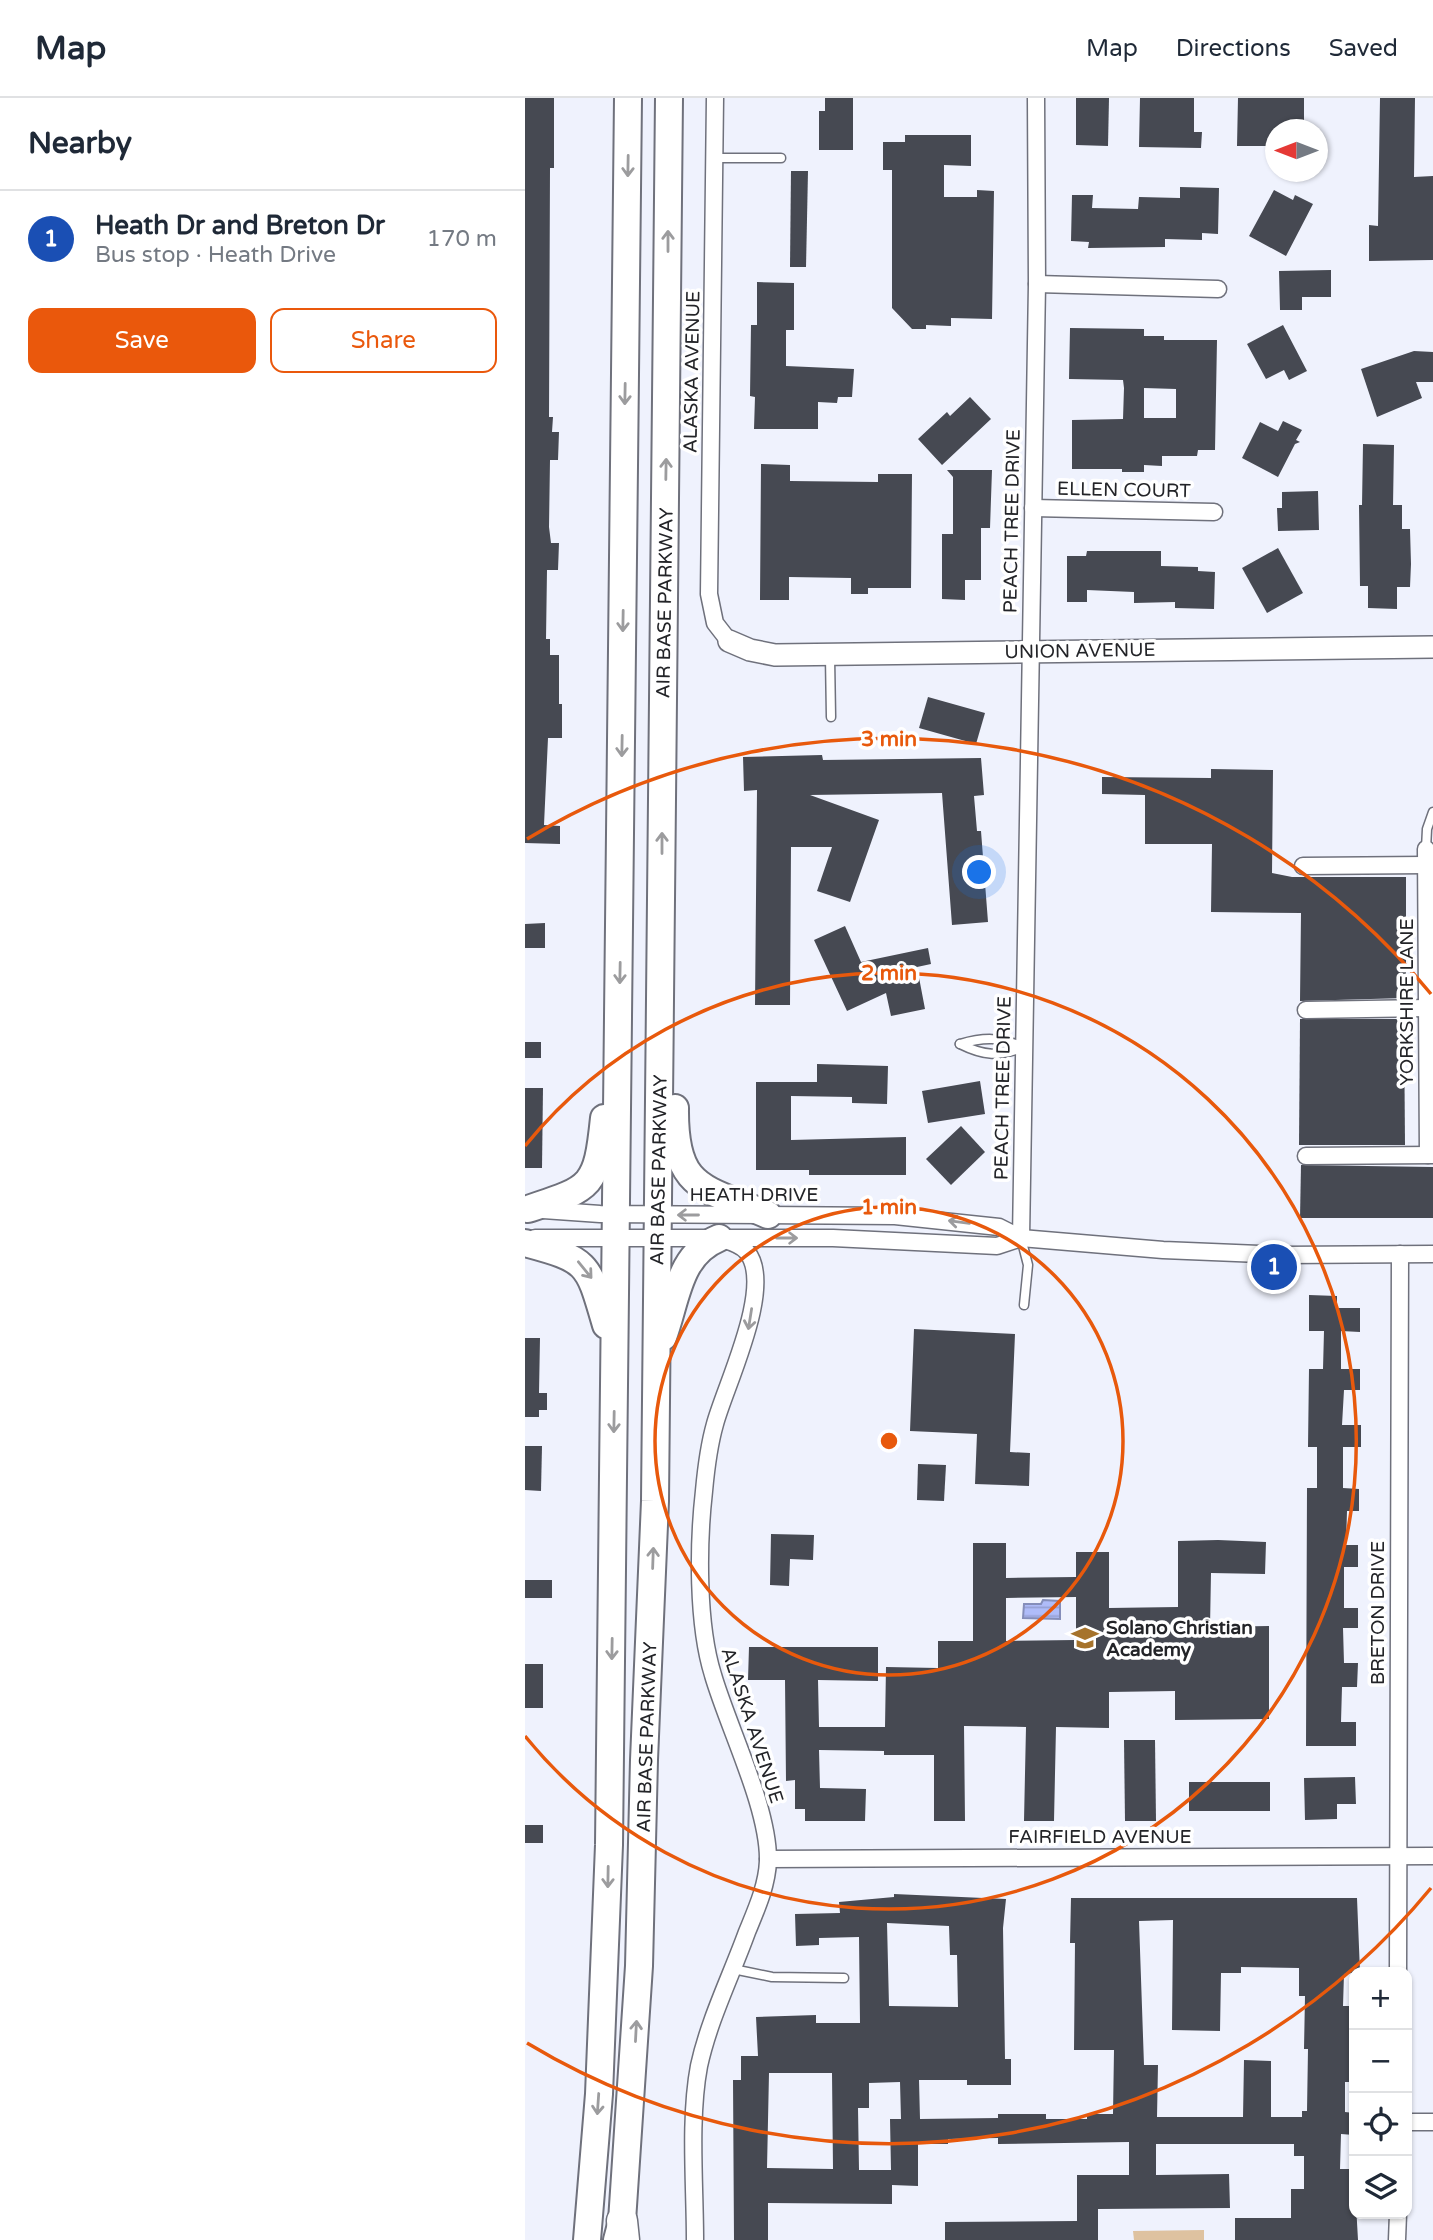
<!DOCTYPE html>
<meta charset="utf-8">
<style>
:root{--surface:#fff;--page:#f6f6f7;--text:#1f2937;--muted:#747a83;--line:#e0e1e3;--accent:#ea580c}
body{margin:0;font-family:"Varela Round",sans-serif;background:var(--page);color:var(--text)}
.controls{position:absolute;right:21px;bottom:21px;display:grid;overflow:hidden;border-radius:14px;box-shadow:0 2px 5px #0004}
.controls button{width:63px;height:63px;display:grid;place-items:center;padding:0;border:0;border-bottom:2px solid var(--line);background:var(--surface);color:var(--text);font:35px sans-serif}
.compass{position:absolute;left:740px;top:21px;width:63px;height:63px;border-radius:50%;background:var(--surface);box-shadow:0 2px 5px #0004;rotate:270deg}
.you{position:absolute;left:455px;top:775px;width:24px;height:24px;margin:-18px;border:5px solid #fff;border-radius:50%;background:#1a73e8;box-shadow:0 0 0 10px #1a73e833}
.badge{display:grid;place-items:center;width:46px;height:46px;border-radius:50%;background:var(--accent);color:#fff;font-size:23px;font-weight:700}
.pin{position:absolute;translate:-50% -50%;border:4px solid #fff;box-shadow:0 2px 7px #0006}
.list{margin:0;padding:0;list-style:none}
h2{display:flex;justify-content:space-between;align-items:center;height:91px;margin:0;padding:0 28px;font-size:30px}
h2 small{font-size:23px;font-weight:400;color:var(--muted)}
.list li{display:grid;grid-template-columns:46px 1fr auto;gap:21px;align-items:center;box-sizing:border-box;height:98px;padding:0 28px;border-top:2px solid var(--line)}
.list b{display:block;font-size:26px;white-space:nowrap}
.list p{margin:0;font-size:23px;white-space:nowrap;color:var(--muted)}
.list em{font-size:23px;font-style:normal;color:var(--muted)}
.actions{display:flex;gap:14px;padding:21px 28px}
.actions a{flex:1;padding:16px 0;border:2px solid var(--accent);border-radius:14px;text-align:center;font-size:24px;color:var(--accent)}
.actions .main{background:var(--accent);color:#fff}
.icon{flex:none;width:38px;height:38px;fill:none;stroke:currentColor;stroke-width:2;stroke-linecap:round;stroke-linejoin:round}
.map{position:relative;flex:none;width:908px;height:2142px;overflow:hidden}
header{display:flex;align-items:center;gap:42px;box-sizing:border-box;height:98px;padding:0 35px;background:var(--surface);border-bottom:2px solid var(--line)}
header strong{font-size:33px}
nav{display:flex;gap:38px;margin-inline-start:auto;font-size:24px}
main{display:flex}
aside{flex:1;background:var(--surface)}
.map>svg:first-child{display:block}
.park{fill:#dec2a0}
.water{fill:url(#water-rules);stroke:#858eba;stroke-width:2}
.building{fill:#464952;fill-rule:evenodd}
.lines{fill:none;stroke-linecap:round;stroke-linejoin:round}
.service-casing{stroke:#6f717c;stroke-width:11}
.minor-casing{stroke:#6f717c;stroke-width:19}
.tertiary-casing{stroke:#6f717c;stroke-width:24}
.primary-casing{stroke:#6f717c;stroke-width:30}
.motorway-casing{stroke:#6f717c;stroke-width:33}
.service{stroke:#fff;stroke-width:8}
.minor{stroke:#fff;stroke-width:16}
.tertiary{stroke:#fff;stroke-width:21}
.primary{stroke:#fff;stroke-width:26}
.motorway{stroke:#fff;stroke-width:30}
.oneway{stroke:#9c9c9e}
.ring{fill:none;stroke:#e8590c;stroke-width:3.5}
.labels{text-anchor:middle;stroke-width:7;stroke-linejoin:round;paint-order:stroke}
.street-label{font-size:19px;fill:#232428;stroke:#fff}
.poi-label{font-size:19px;font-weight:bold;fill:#232428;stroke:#fff;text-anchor:start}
.centre{fill:#e8590c;stroke:#fff;stroke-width:3.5}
.ring-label{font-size:21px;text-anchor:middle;font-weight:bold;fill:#e8590c;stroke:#fff;stroke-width:7;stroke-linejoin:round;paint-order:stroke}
</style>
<header>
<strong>Map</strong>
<nav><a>Map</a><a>Directions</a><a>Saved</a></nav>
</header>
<main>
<aside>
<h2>Nearby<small></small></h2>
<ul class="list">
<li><span class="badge" style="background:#1a4fb4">1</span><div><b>Heath Dr and Breton Dr</b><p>Bus stop · Heath Drive</p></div><em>170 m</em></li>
</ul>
<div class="actions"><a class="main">Save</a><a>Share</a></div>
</aside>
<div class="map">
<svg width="908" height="2142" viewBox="0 0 908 2142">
<defs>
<pattern id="water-rules" width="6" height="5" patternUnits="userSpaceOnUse" patternTransform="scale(1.75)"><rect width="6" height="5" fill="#afbcf9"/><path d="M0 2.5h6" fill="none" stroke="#96a1d5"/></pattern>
</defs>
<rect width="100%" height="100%" fill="#eff2fd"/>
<polygon class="park" points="679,2132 679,2142 609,2142 608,2133"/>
<polygon class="water" points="518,1502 535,1503 535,1521 498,1520 499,1506 516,1506"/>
<g class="building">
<polygon points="0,0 29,0 29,70 25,70 24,319 28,319 27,334 34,334 33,362 25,362 24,429 26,445 34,445 33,472 22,472 21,541 25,541 25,557 34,557 34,606 37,606 37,640 23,640 19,727 35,728 35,746 0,745"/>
<polygon points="300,0 328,0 328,52 294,52 294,13 300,13"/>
<polygon points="551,0 584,0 583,48 551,47"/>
<polygon points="615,0 669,0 669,34 677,34 676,50 614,49"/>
<polygon points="713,0 779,0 779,32 750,32 750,48 712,48"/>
<polygon points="855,0 890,0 889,79 908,78 908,162 844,163 844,127 853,128"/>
<polygon points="380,37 446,37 446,68 419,67 419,99 452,99 452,92 469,93 467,221 426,220 426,228 401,227 401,231 387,231 367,210 367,72 358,72 358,44 380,44"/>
<polygon points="266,73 283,73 281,169 265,169"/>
<polygon points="655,89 694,90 693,136 677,135 677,142 640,141 640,149 563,150 564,144 546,143 547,97 568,97 567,110 613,111 614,99 655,100"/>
<polygon points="749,92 768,102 770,97 788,106 761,158 724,138"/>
<polygon points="806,172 806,199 777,199 777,212 755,212 754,173"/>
<polygon points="232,184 269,185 269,232 261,232 261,268 329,271 327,299 313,299 312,305 293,304 293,331 229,331 230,299 225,298 226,227 232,227"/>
<polygon points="758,227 782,273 764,282 759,272 741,281 722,246"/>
<path d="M545,230L619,231V238H639V242H692L690,352H673L672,358H637V368L619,367V374H597V371H547V322L598,321L599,290L598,282L544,281ZM619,290L651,291V320H619Z"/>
<polygon points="889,253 908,254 908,284 891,284 897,300 852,319 836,271"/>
<polygon points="445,299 466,321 417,367 393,341 422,314 425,318"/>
<polygon points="758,323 777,332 771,342 775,344 770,346 753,379 717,360 735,324 753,333"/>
<polygon points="838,346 869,347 868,407 877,407 877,431 885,431 886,466 885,489 872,489 872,511 843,510 843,488 835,488 834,407 837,407"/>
<polygon points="236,366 265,367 265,383 353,384 353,376 387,376 386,490 343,490 343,496 326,496 326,480 264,479 264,502 235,502"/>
<polygon points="422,372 467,372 465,430 456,430 456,482 440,482 440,502 417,501 417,436 428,436 428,379"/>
<polygon points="793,393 794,432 753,433 752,410 757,410 757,394"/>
<polygon points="753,450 778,495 742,515 717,470"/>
<polygon points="562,453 636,453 636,468 673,469 673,473 690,474 689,511 650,510 650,504 609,505 609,494 562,492 562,504 542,504 542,458 561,458"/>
<polygon points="403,599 460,615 451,646 394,630"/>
<polygon points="297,657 298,662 456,660 459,697 449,698 452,733 456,733 463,824 427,827 417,695 285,697 354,722 325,804 292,793 307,749 266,749 265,907 230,907 232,692 219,693 218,659"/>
<polygon points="686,671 748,672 747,775 767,779 881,779 881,900 775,903 776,815 686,814 687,746 620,746 620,697 577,696 577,679 686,680"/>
<polygon points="20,825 20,850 0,850 0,826"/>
<polygon points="320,828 336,864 403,850 406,866 392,869 400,911 366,918 361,895 322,913 289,842"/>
<polygon points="775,921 879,921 880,1047 774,1047"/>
<rect x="0" y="944" width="16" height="16"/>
<polygon points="292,966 363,968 362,1006 327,1005 327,999 266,998 266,1042 381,1039 381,1077 284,1077 284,1072 231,1072 231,984 292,984"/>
<polygon points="455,983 460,1016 403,1025 397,993"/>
<polygon points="0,990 18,990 17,1070 0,1070"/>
<polygon points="436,1028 460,1054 426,1087 401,1061"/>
<polygon points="776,1067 908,1069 908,1120 775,1120"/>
<polygon points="784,1197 812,1198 812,1210 835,1210 835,1234 816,1233 816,1271 835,1271 835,1292 819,1292 817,1327 836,1327 836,1349 818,1349 818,1390 834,1391 834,1413 822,1413 821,1447 833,1447 833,1469 819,1469 819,1510 833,1510 833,1530 818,1530 819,1565 833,1565 832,1589 817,1589 816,1624 831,1624 831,1648 781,1648 782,1390 792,1390 792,1349 783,1349 784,1271 798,1271 799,1233 784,1233"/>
<polygon points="389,1231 490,1236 485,1354 505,1355 504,1388 450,1386 452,1336 385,1333"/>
<polygon points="0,1240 15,1240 14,1295 22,1295 22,1312 14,1312 14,1319 0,1319"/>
<polygon points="0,1348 17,1348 16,1393 0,1392"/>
<polygon points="393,1366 421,1367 419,1403 392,1402"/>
<polygon points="246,1436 289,1437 288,1462 265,1461 264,1488 245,1487"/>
<path d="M693,1442L741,1444L740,1476L686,1475L685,1529L744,1528V1621L650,1622V1593L584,1594V1630L531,1629L529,1723H499L501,1629L439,1628L440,1723H409V1657H359V1653L294,1652L295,1690L341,1691L340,1723H280V1711H270V1682L261,1683L260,1582H223L224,1549H353V1583L293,1582L294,1629H360L361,1569L413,1570V1543H448V1445H481V1480L551,1479V1454H584V1510L653,1509V1443ZM551,1499V1542L481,1543V1500Z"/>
<rect x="0" y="1482" width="27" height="18"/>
<rect x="0" y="1566" width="18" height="44"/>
<polygon points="599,1642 630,1642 631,1723 600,1723"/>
<polygon points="830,1679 831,1706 812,1706 812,1721 780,1722 779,1680"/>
<rect x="664" y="1684" width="81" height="29"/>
<rect x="0" y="1727" width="18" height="18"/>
<path d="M369,1796L481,1801L478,1830L480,1961H486V1987H442V1982H394L395,2021L473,2020V2016H521V2021H562V2016H588L589,1952H549L550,1845H545L546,1800H832L835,1874L819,1876L818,1908H825L824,1928H829V1984H820V2014L829,2015V2037L816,2036L815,2071H829L833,2142H710V2120H766V2091H779V2058H769V2046H631V2077L704,2076L705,2110L573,2111V2142H420V2124L552,2123V2077H604V2044L473,2046V2040L423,2041V2046H393V2088L367,2087V2106L243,2105V2142H209L208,1982H216V1958H233L231,1919L291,1917V1925H335L334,1839L294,1840V1847L271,1848L270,1816L315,1815L314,1804L369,1799ZM648,1822L647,1932L695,1933L696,1875H716V1869L774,1870V1898H780L779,1951H783L782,2013H777V2019H746V1963L719,1962L718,2019H632L633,1967H619L614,1823ZM362,1825L424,1828L425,1857H432L433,1909L364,1908ZM244,1975H307L308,2071L242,2070ZM375,1984L376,2021H365L366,2072H334L333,2010H344V1985Z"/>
</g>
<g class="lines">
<g class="service-casing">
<g id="service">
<polyline points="189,60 256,60"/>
<polyline points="305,559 306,619"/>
<polyline points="901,751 902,731 908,714"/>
<path d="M435,946C459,958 474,959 499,949"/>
<path d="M435,946C459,939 475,939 499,949"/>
<polyline points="496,1140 503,1167 499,1207"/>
<polyline points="208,1871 247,1879 319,1880"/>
</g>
</g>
<g class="minor-casing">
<g id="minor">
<polyline points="190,0 184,496 190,525 204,543"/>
<polyline points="512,186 693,191"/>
<polyline points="508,410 689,414"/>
<polyline points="901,751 903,1057"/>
<polyline points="778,768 901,767"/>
<polyline points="781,912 902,910"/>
<polyline points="781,1058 908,1057"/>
<polyline points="18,1112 75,1116 370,1118 474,1129 496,1140 638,1152 758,1157 908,1156"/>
<polyline points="10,1140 308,1140 472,1148 496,1140"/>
<polyline points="496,1140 512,186 511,0"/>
<polyline points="243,1761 908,1758"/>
<polyline points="873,1874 875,1156"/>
<polyline points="882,2024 908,2024"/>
<path d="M170,2142C170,2087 164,2021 174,1968C184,1922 206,1878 222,1834C231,1812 242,1788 243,1763C244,1710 203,1629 188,1577C172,1526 173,1446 179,1393C181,1371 184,1347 190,1326C200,1288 250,1188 222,1154C216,1146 203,1143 194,1140"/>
<polyline points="872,2142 873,2116"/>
</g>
</g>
<g class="tertiary-casing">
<polyline id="tertiary" points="204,543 225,552 250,557 908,549"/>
</g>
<g class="primary-casing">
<g id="primary">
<path d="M150,1010C149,1093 179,1089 243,1117"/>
<path d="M3,1111C67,1090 72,1089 79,1020"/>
<path d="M0,1145C64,1162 63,1165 81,1227"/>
<path d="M138,1239C152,1201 153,1157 194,1140"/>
<polyline points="62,2142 74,1996 84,1747 103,0"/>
<polyline points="92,2142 97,2123 114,1868 119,1662 130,1403 144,0"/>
</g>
</g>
<g class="motorway-casing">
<polyline id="motorway" points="97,2123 99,2142"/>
</g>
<use href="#service" class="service"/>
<use href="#minor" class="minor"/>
<use href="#tertiary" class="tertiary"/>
<use href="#primary" class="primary"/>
<use href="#motorway" class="motorway"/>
</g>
<defs><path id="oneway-shaft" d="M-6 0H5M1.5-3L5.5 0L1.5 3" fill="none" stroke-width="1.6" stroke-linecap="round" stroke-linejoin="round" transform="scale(1.75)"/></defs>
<g class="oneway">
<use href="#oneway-shaft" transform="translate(103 68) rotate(91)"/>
<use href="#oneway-shaft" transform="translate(143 143) rotate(-90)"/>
<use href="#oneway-shaft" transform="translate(100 296) rotate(91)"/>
<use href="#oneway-shaft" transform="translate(141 371) rotate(-89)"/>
<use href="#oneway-shaft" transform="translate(98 523) rotate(91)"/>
<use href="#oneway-shaft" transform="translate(97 648) rotate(91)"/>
<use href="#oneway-shaft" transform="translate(137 745) rotate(-90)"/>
<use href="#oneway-shaft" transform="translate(95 875) rotate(91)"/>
<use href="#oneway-shaft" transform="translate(163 1117) rotate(-180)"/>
<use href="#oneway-shaft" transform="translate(434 1124) rotate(-173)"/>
<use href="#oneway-shaft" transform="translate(262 1140)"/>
<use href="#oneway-shaft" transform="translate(60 1172) rotate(51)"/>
<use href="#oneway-shaft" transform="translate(225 1221) rotate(99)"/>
<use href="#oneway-shaft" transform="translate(89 1324) rotate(91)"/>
<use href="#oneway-shaft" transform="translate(128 1460) rotate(-88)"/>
<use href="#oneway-shaft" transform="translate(87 1551) rotate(91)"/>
<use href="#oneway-shaft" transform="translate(83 1779) rotate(91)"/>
<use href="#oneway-shaft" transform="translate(111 1933) rotate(-87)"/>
<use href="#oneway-shaft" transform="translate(73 2006) rotate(94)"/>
</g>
<g class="ring">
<circle cx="364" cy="1343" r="234"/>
<path d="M0 1048A468 468 0 1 1 0 1638"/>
<path d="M906 1790A702 702 0 0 1 2 1945M2 741A702 702 0 0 1 906 896"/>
</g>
<defs>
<g id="school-bare" transform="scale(2.1)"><path d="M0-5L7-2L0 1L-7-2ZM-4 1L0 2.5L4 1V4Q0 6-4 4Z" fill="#a6732b" stroke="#fff" stroke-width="2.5" paint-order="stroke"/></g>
</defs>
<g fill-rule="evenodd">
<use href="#school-bare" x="560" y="1540"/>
</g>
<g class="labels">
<g class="street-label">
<text transform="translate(166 274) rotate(-89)" y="7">ALASKA AVENUE</text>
<text transform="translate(599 391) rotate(1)" y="7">ELLEN COURT</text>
<text transform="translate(486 423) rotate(-89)" y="7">PEACH TREE DRIVE</text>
<text transform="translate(139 505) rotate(-89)" y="7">AIR BASE PARKWAY</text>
<text transform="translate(555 552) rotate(-1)" y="7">UNION AVENUE</text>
<text transform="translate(881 904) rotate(-90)" y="7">YORKSHIRE LANE</text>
<text transform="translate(477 990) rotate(-89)" y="7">PEACH TREE DRIVE</text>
<text transform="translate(133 1072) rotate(-89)" y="7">AIR BASE PARKWAY</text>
<text x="229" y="1103">HEATH DRIVE</text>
<text transform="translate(852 1515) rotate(-90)" y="7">BRETON DRIVE</text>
<text transform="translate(228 1627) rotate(72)" y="7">ALASKA AVENUE</text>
<text transform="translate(121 1639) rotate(-88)" y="7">AIR BASE PARKWAY</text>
<text x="575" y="1745">FAIRFIELD AVENUE</text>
</g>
<g class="poi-label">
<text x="581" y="1536">Solano Christian<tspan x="581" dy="22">Academy</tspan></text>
</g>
</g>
<circle cx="364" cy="1343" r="10" class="centre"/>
<g class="ring-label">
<text x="364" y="648">3 min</text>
<text x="364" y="882">2 min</text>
<text x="364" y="1116">1 min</text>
</g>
</svg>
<div class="controls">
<button>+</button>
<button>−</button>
<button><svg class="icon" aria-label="locate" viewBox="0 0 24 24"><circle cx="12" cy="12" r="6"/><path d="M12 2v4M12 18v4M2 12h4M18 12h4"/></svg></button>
<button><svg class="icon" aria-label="layers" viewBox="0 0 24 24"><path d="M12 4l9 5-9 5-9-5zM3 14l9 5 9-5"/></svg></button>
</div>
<svg class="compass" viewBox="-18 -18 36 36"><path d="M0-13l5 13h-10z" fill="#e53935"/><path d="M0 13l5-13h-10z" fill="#747a83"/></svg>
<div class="you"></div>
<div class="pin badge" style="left:749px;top:1169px;background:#1a4fb4">1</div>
</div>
</main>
